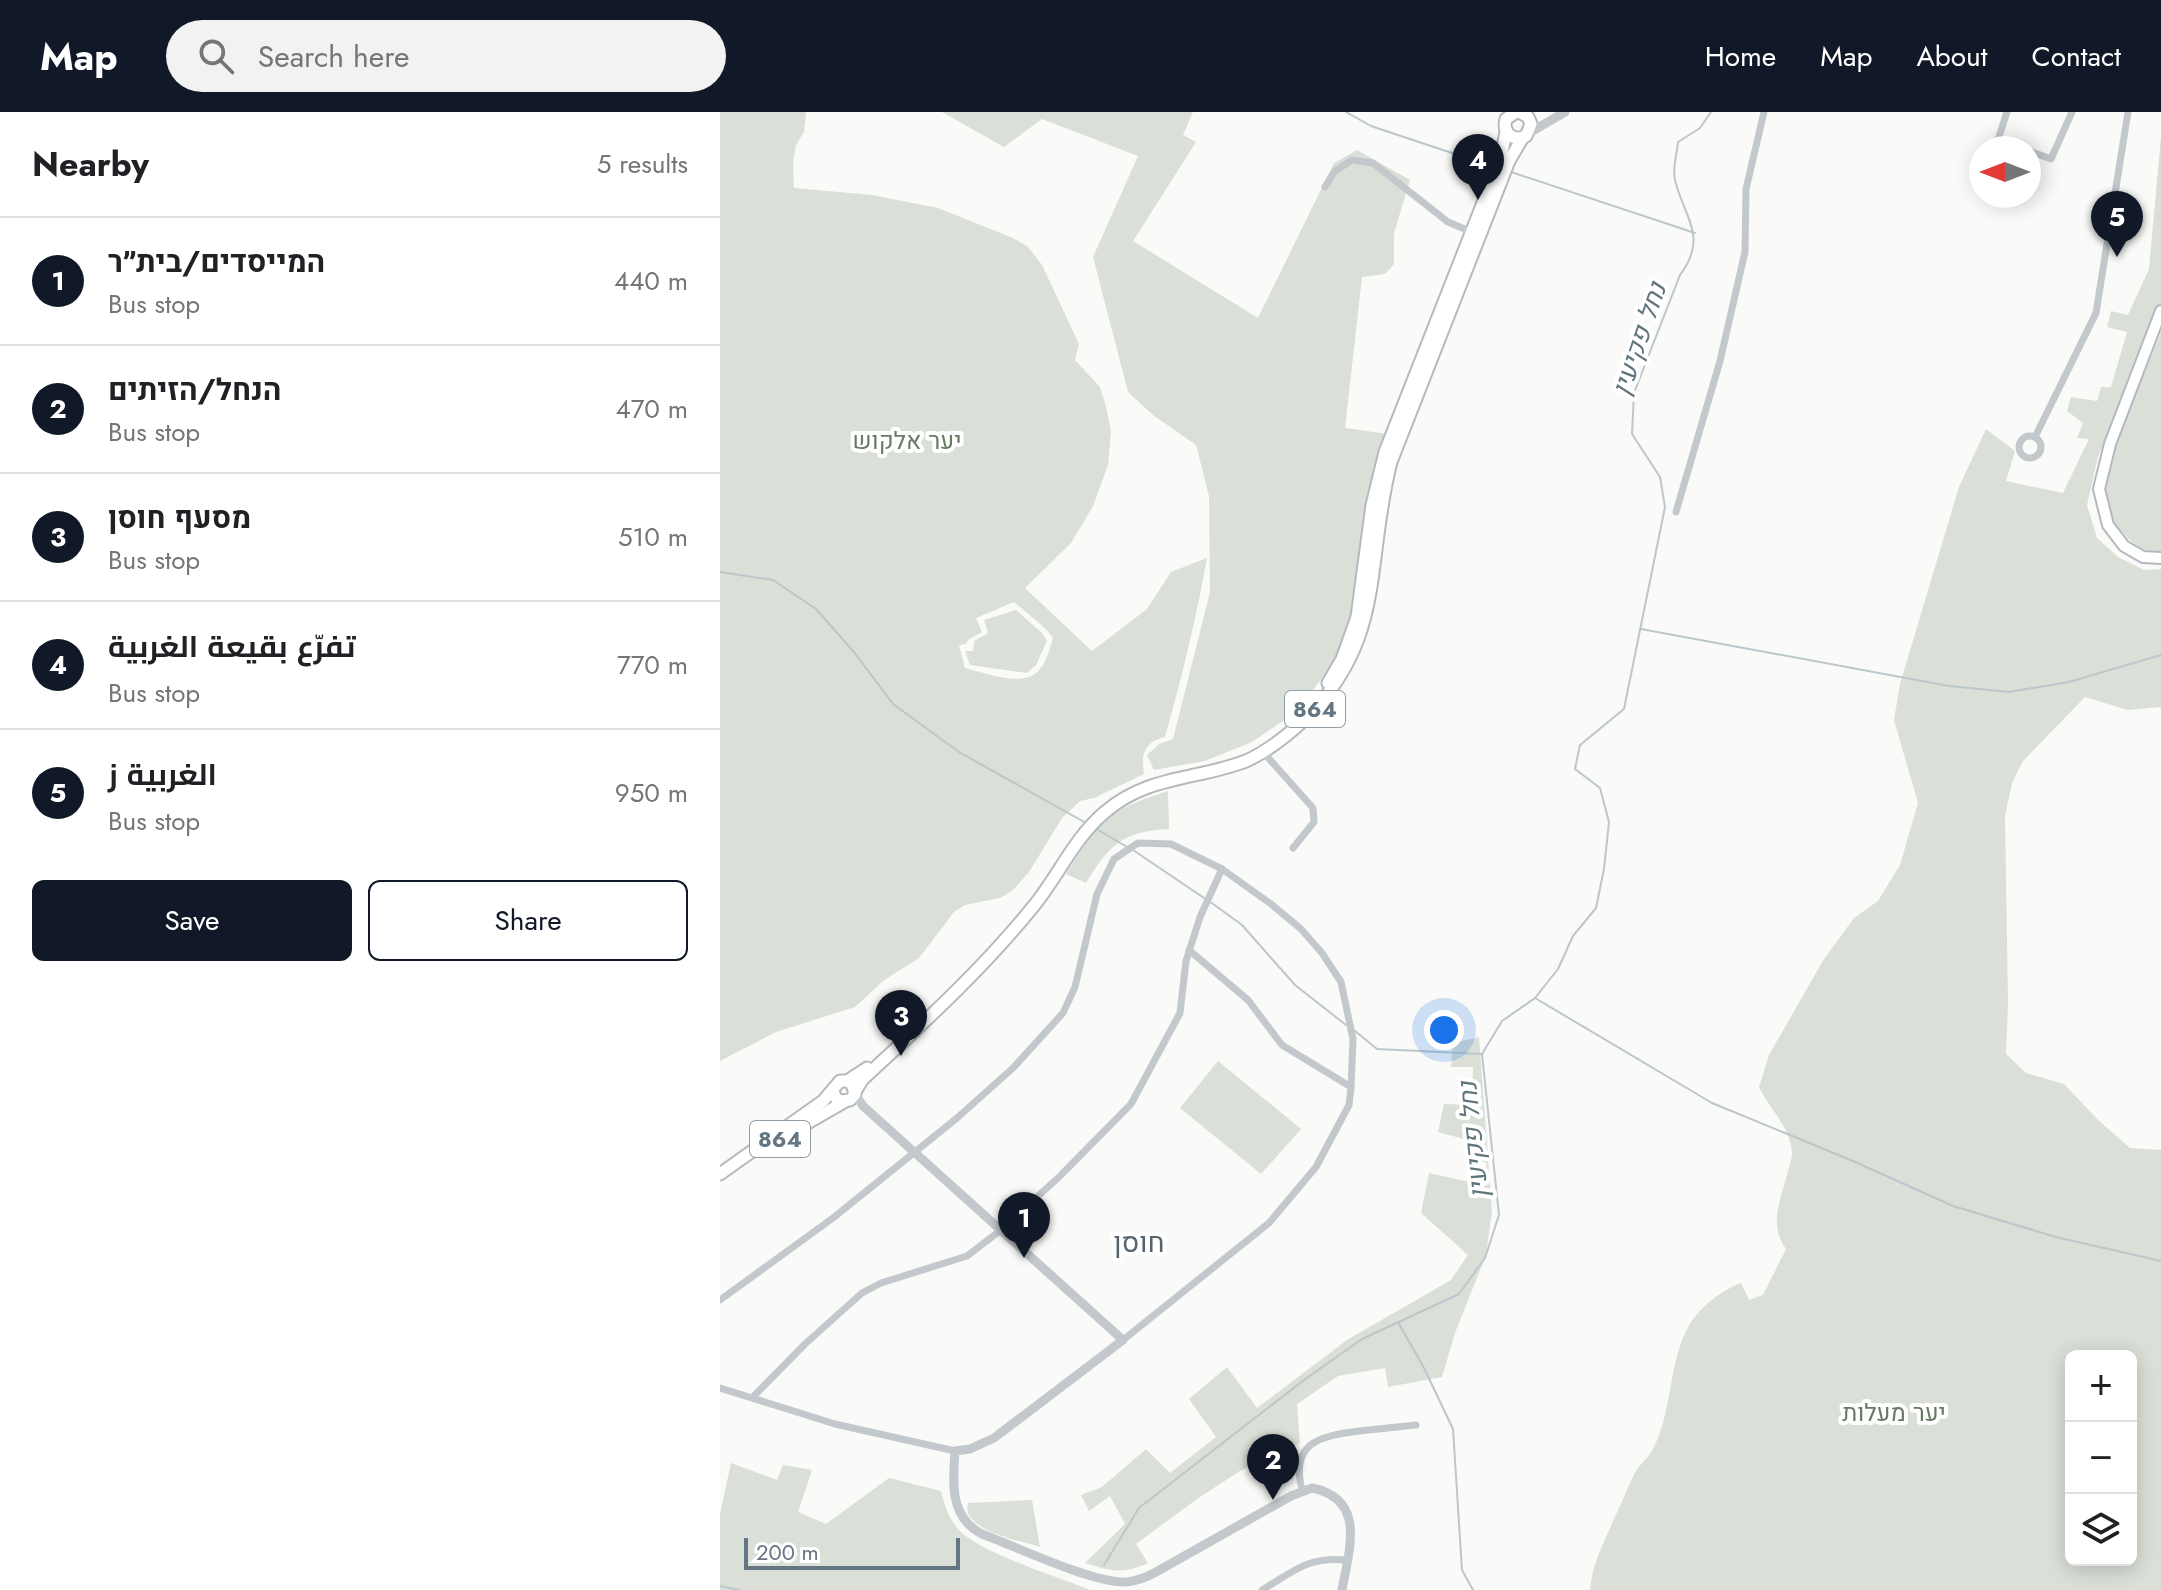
<!DOCTYPE html>
<meta charset="utf-8">
<style>
:root{--surface:#fff;--page:#f2f2f2;--text:#202124;--muted:#757577;--line:#e0e0e0;--accent:#111827}
body{margin:0;font-family:Jost,Cairo,Heebo,sans-serif;background:var(--page);color:var(--text)}
.controls{position:absolute;right:24px;bottom:24px;display:grid;overflow:hidden;border-radius:12px;box-shadow:0 4px 20px #0003}
.controls button{width:72px;height:72px;display:grid;place-items:center;padding:0;border:0;border-bottom:2px solid var(--line);background:var(--surface);color:var(--text);font:40px sans-serif}
.compass{position:absolute;left:1249px;top:24px;width:72px;height:72px;border-radius:50%;background:var(--surface);box-shadow:0 4px 20px #0003;rotate:270deg}
.scale{position:absolute;left:24px;bottom:20px;width:216px;box-sizing:border-box;padding-left:8px;border:4px solid #657683;border-top:0;font-size:22px;line-height:28px;white-space:nowrap;color:#657683;-webkit-text-stroke:6px #fff;paint-order:stroke}
.you{position:absolute;left:724px;top:918px;width:28px;height:28px;margin:-20px;border:6px solid #fff;border-radius:50%;background:#1a73e8;box-shadow:0 0 0 12px #1a73e833}
.badge{display:grid;place-items:center;width:52px;height:52px;border-radius:50%;background:var(--accent);color:#fff;font-size:26px;font-weight:700}
.pin{position:absolute;translate:-50% -66px;filter:drop-shadow(0 2px 4px #0008)}
.pin::after{content:'';position:absolute;top:42px;width:28px;height:24px;background:inherit;clip-path:polygon(0 0,100% 0,50% 100%)}
.list{margin:0;padding:0;list-style:none}
h2{display:flex;justify-content:space-between;align-items:center;height:104px;margin:0;padding:0 32px;font-size:34px}
h2 small{font-size:26px;font-weight:400;color:var(--muted)}
.list li{display:grid;grid-template-columns:52px 1fr auto;gap:24px;align-items:center;box-sizing:border-box;height:128px;padding:0 32px;border-top:2px solid var(--line)}
.list b{display:block;font-size:30px;white-space:nowrap}
.list p{margin:0;font-size:26px;white-space:nowrap;color:var(--muted)}
.list em{font-size:26px;font-style:normal;color:var(--muted)}
.actions{display:flex;gap:16px;padding:24px 32px}
.actions a{flex:1;padding:18px 0;border:2px solid var(--accent);border-radius:12px;text-align:center;font-size:28px;color:var(--accent)}
.actions .main{background:var(--accent);color:#fff}
.icon{flex:none;width:44px;height:44px;fill:none;stroke:currentColor;stroke-width:2;stroke-linecap:round;stroke-linejoin:round}
.map{position:relative;flex:none;width:1441px;height:1478px;overflow:hidden}
header{display:flex;align-items:center;gap:48px;box-sizing:border-box;height:112px;padding:0 40px;background:var(--accent);color:#fff}
header strong{font-size:38px}
nav{display:flex;gap:44px;margin-inline-start:auto;font-size:28px}
.search{width:560px;height:72px;background:var(--page);display:flex;align-items:center;gap:20px;box-sizing:border-box;padding:0 28px;border-radius:44px;color:var(--muted);font-size:30px}
main{display:flex}
aside{flex:1;background:var(--surface)}
.map>svg:first-child{display:block}
.green{fill:#dadfd7;fill-rule:evenodd}
.lines{fill:none;stroke-linecap:round;stroke-linejoin:round}
.stream{stroke:#bbc7cb;stroke-width:2}
.secondary-casing{stroke:#b3babf;stroke-width:14}
.primary-casing{stroke:#b5babe;stroke-width:15}
.minor{stroke:#c3c8cc;stroke-width:7}
.tertiary{stroke:#c3c8cc;stroke-width:9}
.secondary{stroke:#fff;stroke-width:10}
.primary{stroke:#fff;stroke-width:11}
.labels{text-anchor:middle;stroke-width:8;stroke-linejoin:round;paint-order:stroke}
.shield{fill:#fff;stroke:#939fa8;stroke-width:2}
.shield-label{font-size:22px;font-weight:bold;fill:#657683}
.park-label{font-size:24px;fill:#687a64;stroke:#fff}
.water-label{font-size:26px;font-style:italic;fill:#60757c;stroke:#fff}
.quarter-label{font-size:28px;fill:#57646e;stroke:#fff}
</style>
<header>
<strong>Map</strong>
<div class="search"><svg class="icon" aria-label="search" viewBox="0 0 24 24"><circle cx="10" cy="10" r="6"/><path d="M15 15l6 6"/></svg>Search here</div>
<nav><a>Home</a><a>Map</a><a>About</a><a>Contact</a></nav>
</header>
<main>
<aside>
<h2>Nearby<small>5 results</small></h2>
<ul class="list">
<li><span class="badge">1</span><div><b>המייסדים/בית״ר</b><p>Bus stop</p></div><em>440 m</em></li>
<li><span class="badge">2</span><div><b>הנחל/הזיתים</b><p>Bus stop</p></div><em>470 m</em></li>
<li><span class="badge">3</span><div><b>מסעף חוסן</b><p>Bus stop</p></div><em>510 m</em></li>
<li><span class="badge">4</span><div><b>تفرّع بقيعة الغربية</b><p>Bus stop</p></div><em>770 m</em></li>
<li><span class="badge">5</span><div><b>الغربية ز</b><p>Bus stop</p></div><em>950 m</em></li>
</ul>
<div class="actions"><a class="main">Save</a><a>Share</a></div>
</aside>
<div class="map">
<svg width="1441" height="1478" viewBox="0 0 1441 1478">
<rect width="100%" height="100%" fill="#fafaf8"/>
<g class="green">
<path d="M0,0H86L84,20L76,33L73,51L74,76L152,83L218,96L293,126L308,135L322,153L359,232L355,248L380,275L385,291L391,319L388,353L373,394L351,431L305,476L372,539L427,497L451,460L487,446C476,507 462,565 445,625C424,630 421,642 424,662L374,686L360,689L342,706L309,760L293,778L280,786L245,793L234,800L199,846L163,869L135,895L56,920L0,949ZM294,490L326,517L333,526C330,536 327,549 320,557C305,577 266,561 245,556L239,533L246,532L248,528L262,520L256,506Z"/>
<polygon points="222,0 473,0 463,23 476,30 413,129 538,206 614,51 637,38 690,68 674,121 674,152 665,162 642,165 625,316 668,322 632,512 616,548 576,600 532,630 485,649 434,658 427,643 439,632 453,627 490,480 489,384 476,333 433,303 408,280 373,145 418,44 322,7 284,35"/>
<path d="M1441,25V190L1378,345L1367,393L1377,426L1398,445L1424,458L1441,457V595L1408,598L1365,585L1303,649L1292,671L1285,704L1288,890L1286,942L1306,961L1344,972L1379,1009L1410,1036L1441,1038V1478H870C872,1452 883,1433 893,1409C901,1393 907,1376 916,1359C921,1351 930,1344 934,1335C953,1297 948,1249 970,1212C980,1195 1002,1178 1021,1171L1029,1188L1043,1183L1066,1137C1048,1112 1061,1087 1068,1059C1069,1054 1072,1047 1072,1041C1070,1014 1050,998 1039,975L1049,943L1104,847L1134,806L1158,789L1180,753L1198,691L1174,608L1180,572L1239,375L1266,317L1295,339L1286,369L1343,381L1369,327L1357,326L1363,311L1347,299L1351,285L1377,289L1381,275H1391L1407,220L1387,215L1391,199L1408,203L1429,157ZM1351,1244H1411V1448H1351Z"/>
<path d="M1441,220V439C1425,441 1414,433 1404,422C1395,413 1387,397 1386,383C1384,350 1427,256 1441,220Z"/>
<polygon points="296,498 322,521 327,529 316,553 307,561 250,553 245,539 253,539 254,529 268,521 264,508"/>
<path d="M448,679L449,717C403,719 389,733 366,771L346,762C380,708 386,699 448,679Z"/>
<path d="M759,925L772,1099L766,1143L735,1221L722,1265L668,1275L665,1256L618,1264L577,1292L580,1331L520,1359L477,1387L416,1432L428,1451C402,1463 391,1459 365,1451L405,1412L390,1384L369,1399L361,1383L382,1375L426,1337L450,1361L496,1325L469,1287L507,1255L537,1296L627,1228L731,1168L748,1143L701,1101L709,1061L763,1073L767,1051L762,1049L766,1033L718,1020L724,992L752,993L753,955H731L733,931Z"/>
<polygon points="498,949 581,1017 541,1062 460,996"/>
<path d="M11,1351L57,1368L63,1353L92,1358L78,1400L106,1412L169,1366L221,1379C224,1393 229,1407 239,1418C260,1441 339,1465 370,1478H0V1402Z"/>
<path d="M312,1388L320,1435C301,1429 240,1418 248,1391Z"/>
</g>
<g class="lines">
<g class="stream">
<polyline points="626,0 651,14 771,54"/>
<polyline points="788,59 975,121"/>
<polyline points="0,460 53,468 96,497 134,540 173,592 239,640 366,711"/>
<polyline points="921,517 1229,574 1289,580 1349,570 1441,543"/>
<polyline points="375,716 407,735"/>
<polyline points="413,738 484,786"/>
<polyline points="489,789 522,813 575,873 626,913"/>
<polyline points="815,886 992,991 1133,1049 1233,1094 1336,1125 1441,1149"/>
<polyline points="635,919 657,937 762,942"/>
<polyline points="679,1212 704,1256 733,1317 742,1458 753,1478"/>
<path d="M384,1453L419,1396L584,1268L642,1227L739,1182L765,1146L779,1103L762,942L782,909L815,886L838,857L853,824L876,796L884,757L889,710L880,676L855,657L860,633L904,597L945,395L940,365L912,322L914,281L960,163C989,124 964,106 955,68C952,57 957,42 958,30L980,16L991,0"/>
<polyline points="0,1474 19,1478"/>
</g>
<g class="secondary-casing">
<polyline id="secondary" points="1441,199 1390,332 1379,377 1388,413 1404,434 1423,445 1441,446"/>
</g>
<g class="primary-casing">
<g id="primary">
<path d="M796,0L786,7C782,21 793,30 806,24L811,12L808,5L799,0"/>
<polyline points="608,571 622,547 637,505 652,393 665,340 781,45 786,20"/>
<polyline points="127,969 147,956"/>
<path d="M135,980L142,968C201,913 261,859 312,796C338,765 353,727 385,700C428,663 477,668 526,649C548,639 567,624 585,607C667,527 645,450 671,350L789,49L803,25"/>
<polyline points="70,1021 124,990"/>
<polyline points="0,1062 103,989 120,969 127,969 132,972 135,982 130,988 120,989 115,985 113,978"/>
</g>
</g>
<g class="minor">
<polyline points="1287,0 1278,28 1301,36"/>
<polyline points="1309,39 1331,47 1352,0"/>
<polyline points="605,75 615,59 632,48 653,51 728,110 752,120"/>
<circle cx="1310" cy="335" r="11"/>
<polyline points="1315,325 1376,201 1408,0"/>
<polyline points="956,400 1000,249 1025,140 1026,77 1044,0"/>
<polyline points="543,640 593,696 594,710 573,736"/>
<polyline points="469,838 528,888 562,933 631,975"/>
<polyline points="0,1188 113,1106 237,1006 293,956 343,901 355,875 377,782 394,747 418,731 451,732 502,757 551,792 581,817 602,841 621,870 633,927 631,975 629,993 596,1055 549,1111 403,1228"/>
<polyline points="0,1276 115,1312 235,1339"/>
<polyline points="33,1285 85,1232 142,1181 161,1171 247,1144 281,1118 340,1064 411,992 460,901 466,849 480,805 502,757"/>
<path d="M582,1378C570,1330 600,1324 639,1319C658,1317 677,1315 696,1313"/>
<path d="M542,1478C574,1459 588,1444 627,1448"/>
</g>
<g class="tertiary">
<polyline points="809,21 845,0"/>
<path d="M135,982L143,994L403,1228L274,1326L250,1337L235,1339C233,1371 229,1405 262,1422C297,1435 372,1471 406,1470C417,1469 427,1465 436,1460L571,1384L592,1376C647,1387 629,1438 622,1478"/>
</g>
<use href="#secondary" class="secondary"/>
<use href="#primary" class="primary"/>
</g>
<g class="labels">
<g class="shield">
<rect x="565" y="579" width="60" height="36" rx="6"/>
<rect x="30" y="1009" width="60" height="36" rx="6"/>
</g>
<g class="shield-label">
<text x="595" y="605">864</text>
<text x="60" y="1035">864</text>
</g>
<g class="park-label">
<text x="187" y="337">יער אלקוש</text>
<text x="1174" y="1309">יער מעלות</text>
</g>
<g class="water-label">
<text transform="translate(919 227) rotate(-71)" y="9">נחל פקיעין</text>
<text transform="translate(753 1028) rotate(-96)" y="9">נחל פקיעין</text>
</g>
<g class="quarter-label">
<text x="419" y="1140">חוסן</text>
</g>
</g>
</svg>
<div class="controls">
<button>+</button>
<button>−</button>
<button><svg class="icon" aria-label="layers" viewBox="0 0 24 24"><path d="M12 4l9 5-9 5-9-5zM3 14l9 5 9-5"/></svg></button>
</div>
<svg class="compass" viewBox="-18 -18 36 36"><path d="M0-13l5 13h-10z" fill="#e53935"/><path d="M0 13l5-13h-10z" fill="#757577"/></svg>
<div class="scale">200 m</div>
<div class="you"></div>
<div class="pin badge" style="left:304px;top:1146px">1</div>
<div class="pin badge" style="left:553px;top:1388px">2</div>
<div class="pin badge" style="left:181px;top:944px">3</div>
<div class="pin badge" style="left:758px;top:88px">4</div>
<div class="pin badge" style="left:1397px;top:145px">5</div>
</div>
</main>
